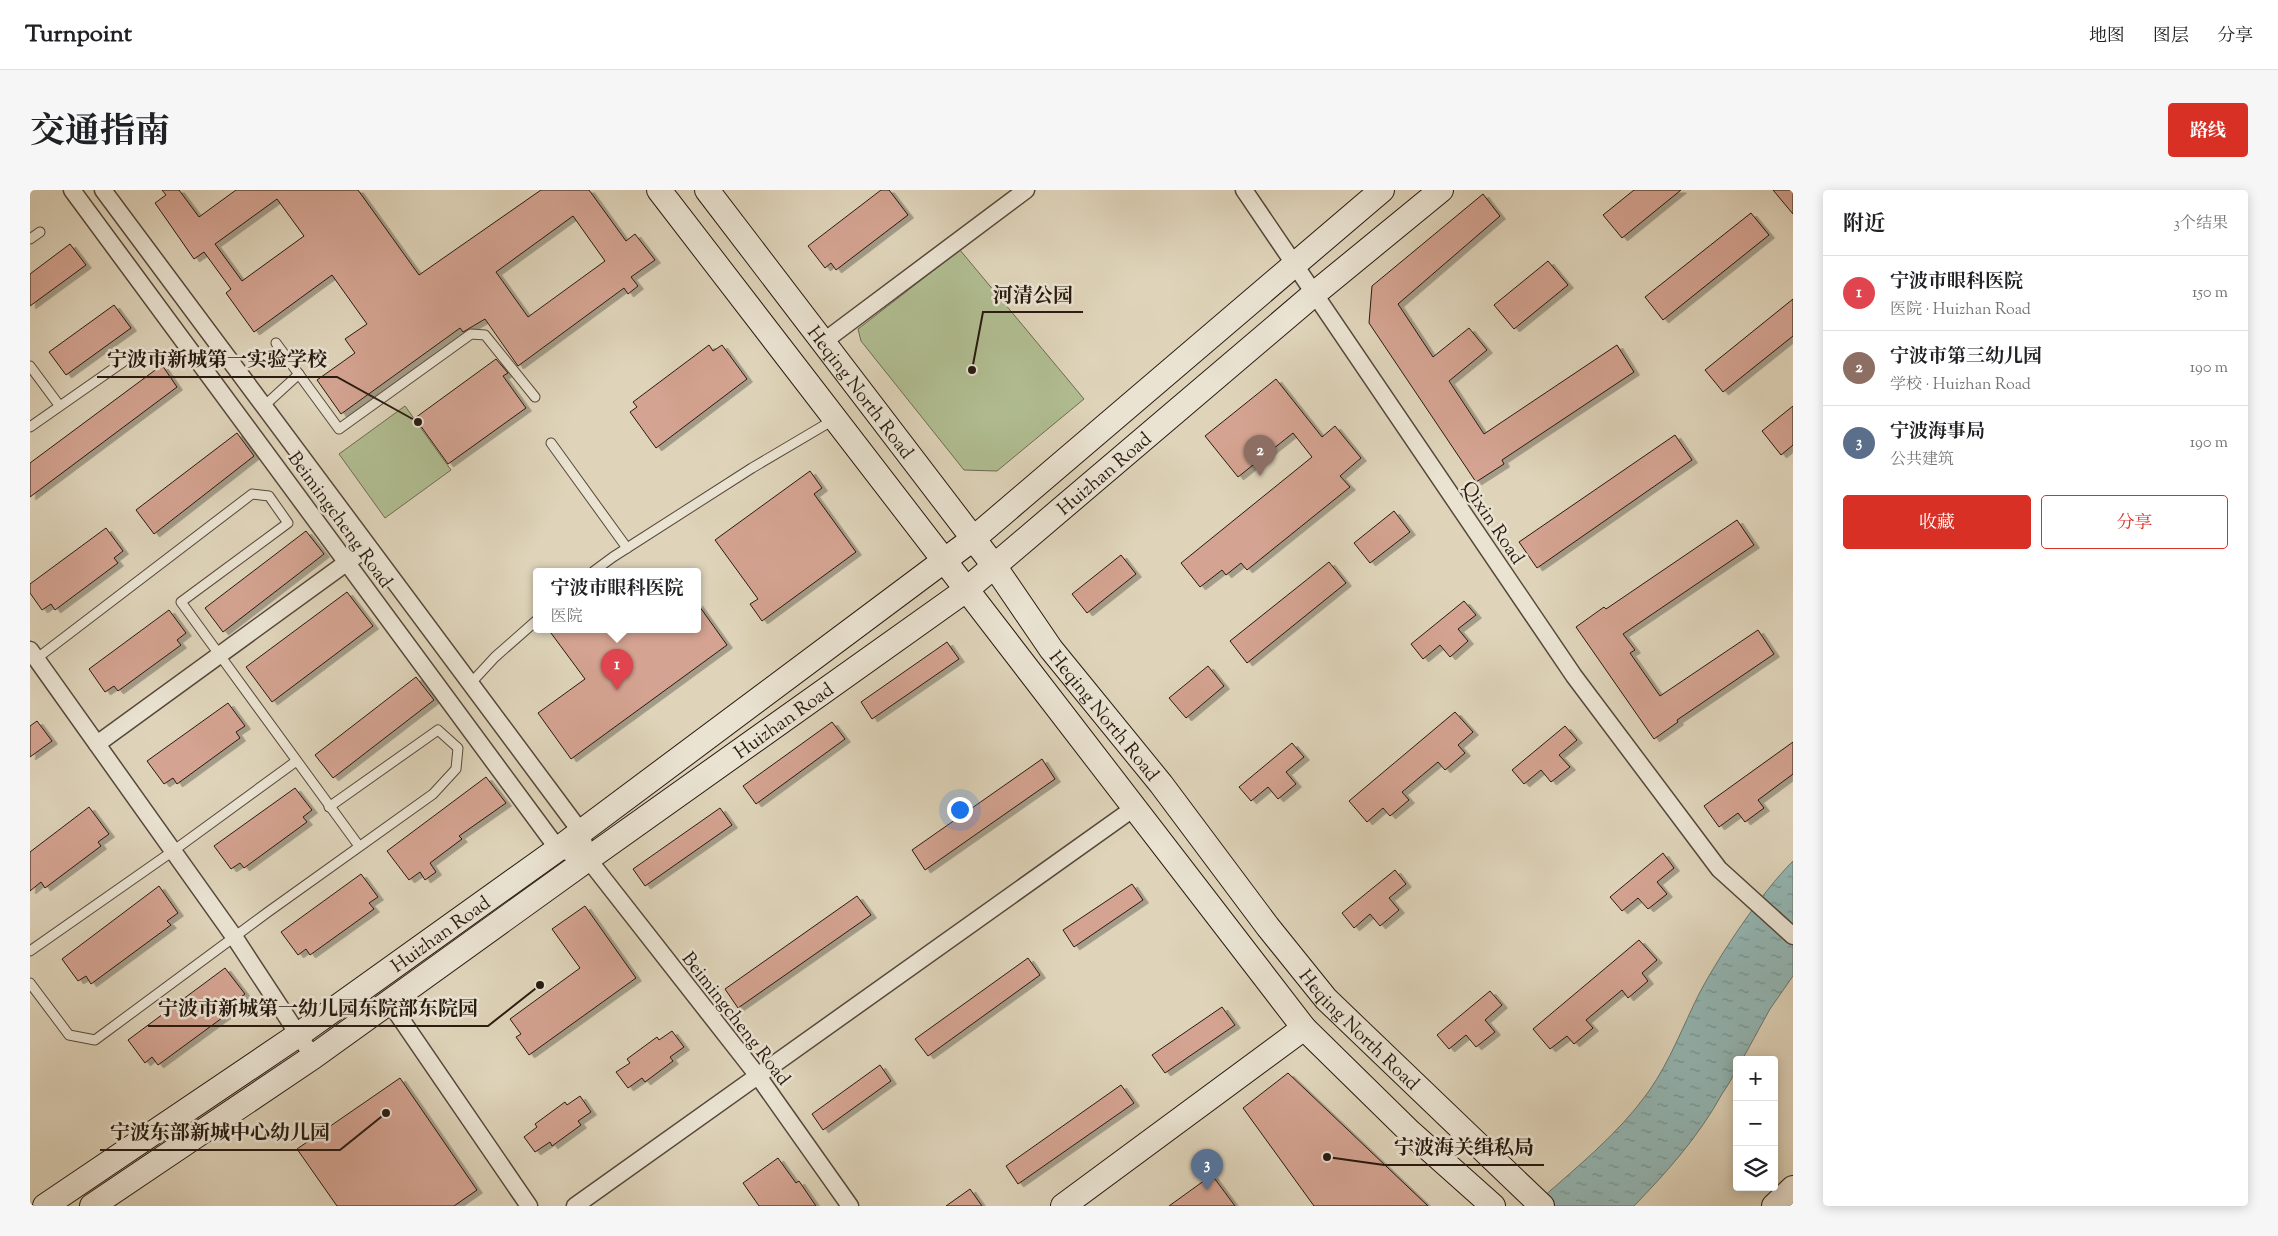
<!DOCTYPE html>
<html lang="zh">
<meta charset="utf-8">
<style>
:root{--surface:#fff;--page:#f6f6f6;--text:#202124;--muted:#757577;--line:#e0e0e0;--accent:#d93025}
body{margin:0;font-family:"Sorts Mill Goudy","Noto Serif SC",serif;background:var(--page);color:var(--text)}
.controls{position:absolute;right:15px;bottom:15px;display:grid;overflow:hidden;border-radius:5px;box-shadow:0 2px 12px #0003}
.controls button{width:45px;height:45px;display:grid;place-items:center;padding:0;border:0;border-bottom:1px solid var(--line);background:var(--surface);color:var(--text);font:25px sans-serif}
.you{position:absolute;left:929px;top:619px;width:18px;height:18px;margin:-12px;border:4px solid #fff;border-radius:50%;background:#1a73e8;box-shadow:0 0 0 8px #1a73e833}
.badge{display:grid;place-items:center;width:32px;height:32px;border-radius:50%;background:var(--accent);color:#fff;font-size:16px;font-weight:700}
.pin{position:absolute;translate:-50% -41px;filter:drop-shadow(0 1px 2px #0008)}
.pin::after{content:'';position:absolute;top:26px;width:18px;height:15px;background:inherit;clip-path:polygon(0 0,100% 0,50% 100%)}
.popup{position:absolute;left:503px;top:378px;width:168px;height:65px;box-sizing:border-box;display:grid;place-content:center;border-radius:5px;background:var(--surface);filter:drop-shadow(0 1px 4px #0005);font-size:16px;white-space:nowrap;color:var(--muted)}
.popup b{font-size:19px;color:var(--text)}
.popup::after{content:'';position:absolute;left:50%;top:100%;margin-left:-10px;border:10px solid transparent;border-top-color:var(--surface)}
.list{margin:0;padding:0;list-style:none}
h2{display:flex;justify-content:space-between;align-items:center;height:65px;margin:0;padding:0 20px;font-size:21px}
h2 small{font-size:16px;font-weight:400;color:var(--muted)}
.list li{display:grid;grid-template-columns:32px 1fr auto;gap:15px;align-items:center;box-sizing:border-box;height:75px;padding:0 20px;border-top:1px solid var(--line)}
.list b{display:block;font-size:19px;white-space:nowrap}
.list p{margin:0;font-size:16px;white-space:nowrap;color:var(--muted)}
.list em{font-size:16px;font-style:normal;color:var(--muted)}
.actions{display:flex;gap:10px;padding:15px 20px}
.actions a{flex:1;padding:11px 0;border:1px solid var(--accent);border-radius:5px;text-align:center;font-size:18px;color:var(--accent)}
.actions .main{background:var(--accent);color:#fff}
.icon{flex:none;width:28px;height:28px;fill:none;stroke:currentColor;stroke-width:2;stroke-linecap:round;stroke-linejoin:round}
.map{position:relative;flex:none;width:1763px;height:1016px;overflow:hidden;border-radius:5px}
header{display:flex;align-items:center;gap:30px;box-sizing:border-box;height:70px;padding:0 25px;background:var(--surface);border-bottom:1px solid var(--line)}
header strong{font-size:24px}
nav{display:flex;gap:28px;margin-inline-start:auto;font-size:18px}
.intro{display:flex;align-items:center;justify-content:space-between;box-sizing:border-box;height:120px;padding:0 30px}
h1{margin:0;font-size:35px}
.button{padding:12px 22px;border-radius:5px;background:var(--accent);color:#fff;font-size:18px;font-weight:700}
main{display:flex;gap:30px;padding:0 30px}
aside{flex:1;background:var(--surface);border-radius:5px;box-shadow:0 2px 12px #0003}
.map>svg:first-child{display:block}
.green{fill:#b0bd91;stroke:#6c6c51}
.water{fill:url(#water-ripples);stroke:#697873}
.building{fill:#d4a391;stroke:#281a11;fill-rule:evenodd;filter:url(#shadow)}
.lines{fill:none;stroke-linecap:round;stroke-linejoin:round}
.lane-casing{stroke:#56483b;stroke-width:11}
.street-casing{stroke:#56483b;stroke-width:19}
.secondary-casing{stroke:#281a11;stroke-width:26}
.lane{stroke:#eae3d2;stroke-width:9}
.street{stroke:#eae3d2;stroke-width:16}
.secondary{stroke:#eae3d2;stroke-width:24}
.labels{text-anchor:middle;stroke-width:5;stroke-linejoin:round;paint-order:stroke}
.street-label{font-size:19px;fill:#281a11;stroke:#eae3d2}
.leader{fill:none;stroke:#281a11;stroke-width:2}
.callout-dot{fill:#281a11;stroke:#eae3d2;stroke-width:2}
.callout-label{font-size:20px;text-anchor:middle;font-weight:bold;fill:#281a11;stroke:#eae3d2;stroke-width:5;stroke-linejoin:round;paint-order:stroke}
</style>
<header>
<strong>Turnpoint</strong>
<nav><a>地图</a><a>图层</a><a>分享</a></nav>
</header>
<div class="intro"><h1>交通指南</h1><a class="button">路线</a></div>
<main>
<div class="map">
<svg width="1763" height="1016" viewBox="0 0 1763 1016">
<defs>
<pattern id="water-ripples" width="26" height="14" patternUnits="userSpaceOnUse" patternTransform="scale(1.25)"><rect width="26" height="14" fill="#94b7b4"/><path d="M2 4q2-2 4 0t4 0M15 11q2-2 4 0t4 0" fill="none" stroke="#799491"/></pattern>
<filter id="shadow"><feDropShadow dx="5.5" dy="3" stdDeviation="0" flood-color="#0004"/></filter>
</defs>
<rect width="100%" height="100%" fill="#dfd4ba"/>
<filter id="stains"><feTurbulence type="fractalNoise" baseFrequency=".004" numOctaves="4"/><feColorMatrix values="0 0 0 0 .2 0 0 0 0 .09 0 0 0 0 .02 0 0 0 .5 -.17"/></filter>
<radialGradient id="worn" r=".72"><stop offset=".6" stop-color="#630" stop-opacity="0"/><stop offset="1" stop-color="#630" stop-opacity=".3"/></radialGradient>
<g class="green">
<polygon points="930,60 1054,209 967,281 934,280 831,151 828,139"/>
<polygon points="375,216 421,280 355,328 309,264"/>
</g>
<path class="water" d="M1763,671V786L1740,819L1712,870H1707C1707,883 1699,893 1692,904C1669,946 1637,982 1604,1016H1503C1543,980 1588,945 1619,901C1640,871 1653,836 1669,804C1690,764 1731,703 1763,671Z"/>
<g class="building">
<path d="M132,0H149L169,27L206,0H328L389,85L511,0H559L596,51L605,44L625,70L601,87L608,96L598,104L594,98L488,176L455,129L433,142L430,138L311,224L287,190L325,163L315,149L337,134L302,85L224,142L196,103L201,99L174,62L164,69L125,13L136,5ZM247,9L274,46L212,91L185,54ZM543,26L575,71L498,127L466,82Z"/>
<polygon points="851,0 859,0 878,25 806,80 801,73 795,78 778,56"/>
<polygon points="1604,0 1651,0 1592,48 1573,25"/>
<polygon points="1743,0 1763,0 1763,24"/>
<polygon points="1453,4 1470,26 1368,114 1403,167 1439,138 1457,160 1419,191 1454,244 1587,155 1604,182 1472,270 1474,274 1446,292 1339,133 1342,96"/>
<polygon points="1721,23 1739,45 1633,130 1615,107"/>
<polygon points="40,54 56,75 0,116 0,84"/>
<polygon points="1518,71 1538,95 1484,139 1464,115"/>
<polygon points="1763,109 1763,146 1693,202 1675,180"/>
<polygon points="84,115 101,138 36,185 19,162"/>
<polygon points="679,155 683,161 692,155 717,189 626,258 600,222 607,217 603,212"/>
<polygon points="466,169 478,183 473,186 496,218 418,274 385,228"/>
<polygon points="132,175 147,197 0,307 0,273"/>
<polygon points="1246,189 1292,247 1305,236 1331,268 1310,286 1320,297 1217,380 1211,373 1196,385 1192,380 1170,397 1151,373 1282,267 1263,243 1208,287 1175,246"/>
<polygon points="1763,216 1763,255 1751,265 1732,241"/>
<polygon points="207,243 224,266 124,344 106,320"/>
<polygon points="1645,245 1662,270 1507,378 1489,352"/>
<polygon points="780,281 792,298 784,304 826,362 732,431 720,414 728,409 685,350"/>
<polygon points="1364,321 1380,342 1340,373 1324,353"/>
<polygon points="1707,330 1724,355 1593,444 1605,460 1600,463 1630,506 1728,440 1744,464 1647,530 1648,532 1624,549 1546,437 1574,417 1576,419"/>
<polygon points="76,338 93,361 84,368 88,373 25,420 21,414 12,420 0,403 0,394"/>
<polygon points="276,341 294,364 193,442 175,418"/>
<polygon points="1091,365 1106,384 1057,423 1042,404"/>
<polygon points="1299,372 1316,393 1217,473 1200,451"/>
<polygon points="317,402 343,436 242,512 216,477"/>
<polygon points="1434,411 1446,425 1428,439 1438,451 1420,467 1410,455 1393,469 1381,454"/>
<polygon points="667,413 697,455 541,569 508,523 555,489 518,439 667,439"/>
<polygon points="139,420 156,443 147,450 151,455 88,501 84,496 75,502 59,479"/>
<polygon points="917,452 929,469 842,529 831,512"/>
<polygon points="1178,476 1194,496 1156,528 1139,508"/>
<polygon points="386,487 404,510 303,588 285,565"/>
<polygon points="198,513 215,536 206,542 210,548 147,594 143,588 134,594 117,571"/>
<polygon points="1425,522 1443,542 1428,555 1435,563 1415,580 1408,572 1372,602 1379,610 1360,626 1353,618 1337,632 1319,611"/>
<polygon points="7,531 22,551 0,567 0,536"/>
<polygon points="802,532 815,549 726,614 713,596"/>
<polygon points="1535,536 1547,550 1529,565 1540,577 1521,592 1511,580 1494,594 1482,580"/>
<polygon points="1763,552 1763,584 1728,610 1734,618 1715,632 1708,623 1689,637 1674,616"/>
<polygon points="1262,553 1274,567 1256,582 1266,594 1248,609 1238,597 1221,611 1209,597"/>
<polygon points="1012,569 1025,589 895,680 882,660"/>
<polygon points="456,587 476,613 429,646 432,649 400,673 406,682 395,690 390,682 379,690 357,661"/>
<polygon points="265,598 282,620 273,627 277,632 214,678 210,673 201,679 184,656"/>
<polygon points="59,617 79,644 68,652 71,656 15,698 11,692 0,701 0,662"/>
<polygon points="690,618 702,635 615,696 603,679"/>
<polygon points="1633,663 1644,678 1627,692 1637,704 1618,719 1608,708 1592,721 1580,707"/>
<polygon points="1365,680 1376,694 1359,708 1369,720 1350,736 1340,724 1324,738 1312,723"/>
<polygon points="331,684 348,707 339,713 344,719 280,765 276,759 268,765 251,742"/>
<polygon points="1102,694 1113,710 1044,757 1033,740"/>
<polygon points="129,696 148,723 137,731 141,735 61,794 56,786 48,791 32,769"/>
<polygon points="827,706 841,725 708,818 695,799"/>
<polygon points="555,716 606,788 499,865 486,847 491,844 480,829 550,778 522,739"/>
<polygon points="1609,750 1627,770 1612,783 1618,791 1598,808 1592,800 1556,830 1563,838 1544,854 1537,846 1520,859 1503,839"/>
<polygon points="998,768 1010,785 898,866 885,849"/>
<polygon points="195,778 215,804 204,812 207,817 128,875 122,867 115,873 98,850"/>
<polygon points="1460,801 1472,815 1455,830 1465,842 1446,857 1436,845 1419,859 1407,845"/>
<polygon points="1192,817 1205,835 1135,883 1122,865"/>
<polygon points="642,841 654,857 640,867 643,871 615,892 612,888 598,898 586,882 600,873 597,869 627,847 629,850"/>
<polygon points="850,875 861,891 793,940 782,924"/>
<polygon points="1258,883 1398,1016 1284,1016 1213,918"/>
<polygon points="370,888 447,1000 424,1016 307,1016 267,959"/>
<polygon points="1091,895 1104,913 988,994 976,976"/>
<polygon points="550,906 561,922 548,931 551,935 522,956 520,952 505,962 494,947 507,937 505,934 535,912 537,915"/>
<polygon points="748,968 766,993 769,991 786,1016 729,1016 713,993"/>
<polygon points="1182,985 1205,1016 1139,1016"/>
<polygon points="940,999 952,1016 916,1016"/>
</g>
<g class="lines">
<g class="lane-casing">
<g id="lane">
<polyline points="0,49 10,42"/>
<polyline points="246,153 309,239 441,144 455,145 505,207"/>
<polyline points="0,176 29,215"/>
<polyline points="234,216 269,184"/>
<polyline points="0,237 93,172"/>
<polyline points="521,253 597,358"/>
<polyline points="564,381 583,367 722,278 805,229"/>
<polyline points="6,469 222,304 239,306 258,333 151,412 329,656"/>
<polyline points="440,494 465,467 507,430"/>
<polyline points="0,761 143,661 265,572"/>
<polyline points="0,793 39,845 65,850 238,722 403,604 426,579 428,558 408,540 299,617"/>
</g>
</g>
<g class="street-casing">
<g id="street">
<polyline points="42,0 528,659 558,669"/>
<polyline points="73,0 551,642 558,669 728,886 820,1016"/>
<polyline points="1214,0 1544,486 1689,679 1763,746"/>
<polyline points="793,152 996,0"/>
<polyline points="0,460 205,748 283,867"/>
<polyline points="67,554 338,357"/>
<polyline points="360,813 499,1016"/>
<polyline points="545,1016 1104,618"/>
</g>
</g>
<g class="secondary-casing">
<g id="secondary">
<polyline points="629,0 1274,838 1380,942 1463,1016"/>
<path id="s1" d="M677,0L965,377L1021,459L1131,594L1238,737L1296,809L1512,1016"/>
<path id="s2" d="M15,1016L268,845L528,659L943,349L1352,0"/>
<path id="s3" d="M62,1016L283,867L558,669L936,400L1284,104L1411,0"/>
<polyline points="1033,1016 1274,838"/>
<polyline points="1744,1016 1763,998"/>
</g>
</g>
<use href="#lane" class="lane"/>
<use href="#street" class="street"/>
<use href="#secondary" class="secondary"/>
</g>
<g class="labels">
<g class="street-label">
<text dy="7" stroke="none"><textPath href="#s1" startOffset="254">Heqing North Road</textPath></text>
<text dy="7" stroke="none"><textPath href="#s3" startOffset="1250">Huizhan Road</textPath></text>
<text transform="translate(311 329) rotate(54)" y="7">Beimingcheng Road</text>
<text transform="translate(1464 332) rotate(56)" y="7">Qixin Road</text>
<text dy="7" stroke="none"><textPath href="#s1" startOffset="659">Heqing North Road</textPath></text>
<text dy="7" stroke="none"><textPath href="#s3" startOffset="845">Huizhan Road</textPath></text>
<text dy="7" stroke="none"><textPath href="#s2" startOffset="480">Huizhan Road</textPath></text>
<text transform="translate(707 828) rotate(52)" y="7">Beimingcheng Road</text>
<text dy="7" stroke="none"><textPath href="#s1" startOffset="1064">Heqing North Road</textPath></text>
</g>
</g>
<path class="leader" d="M942 180L953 122H1053M388 232L307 187H67M510 795L458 836H118M356 923L310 960H70M1297 967L1354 975H1514"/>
<g class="callout-dot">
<circle cx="942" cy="180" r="5"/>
<circle cx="388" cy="232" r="5"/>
<circle cx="510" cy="795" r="5"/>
<circle cx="356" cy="923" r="5"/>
<circle cx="1297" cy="967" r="5"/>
</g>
<g class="callout-label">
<text x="1003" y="112">河清公园</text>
<text x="187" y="176">宁波市新城第一实验学校</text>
<text x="288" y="825">宁波市新城第一幼儿园东院部东院园</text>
<text x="190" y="949">宁波东部新城中心幼儿园</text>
<text x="1434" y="964">宁波海关缉私局</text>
</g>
<rect width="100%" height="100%" filter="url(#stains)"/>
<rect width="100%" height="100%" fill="url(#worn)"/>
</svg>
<div class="controls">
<button>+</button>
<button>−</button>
<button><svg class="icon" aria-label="layers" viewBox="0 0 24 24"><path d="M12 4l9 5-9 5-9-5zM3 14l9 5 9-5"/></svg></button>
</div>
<div class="you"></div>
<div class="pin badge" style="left:587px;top:500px;background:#e0444e">1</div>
<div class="popup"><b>宁波市眼科医院</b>医院</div>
<div class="pin badge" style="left:1230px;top:286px;background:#8d6e63">2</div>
<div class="pin badge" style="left:1177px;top:1000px;background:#5c6f8a">3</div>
</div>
<aside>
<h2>附近<small>3个结果</small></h2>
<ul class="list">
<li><span class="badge" style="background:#e0444e">1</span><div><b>宁波市眼科医院</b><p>医院 · Huizhan Road</p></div><em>150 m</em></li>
<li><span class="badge" style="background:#8d6e63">2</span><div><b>宁波市第三幼儿园</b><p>学校 · Huizhan Road</p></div><em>190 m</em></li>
<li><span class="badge" style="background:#5c6f8a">3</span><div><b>宁波海事局</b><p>公共建筑</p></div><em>190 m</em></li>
</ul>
<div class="actions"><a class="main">收藏</a><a>分享</a></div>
</aside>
</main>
